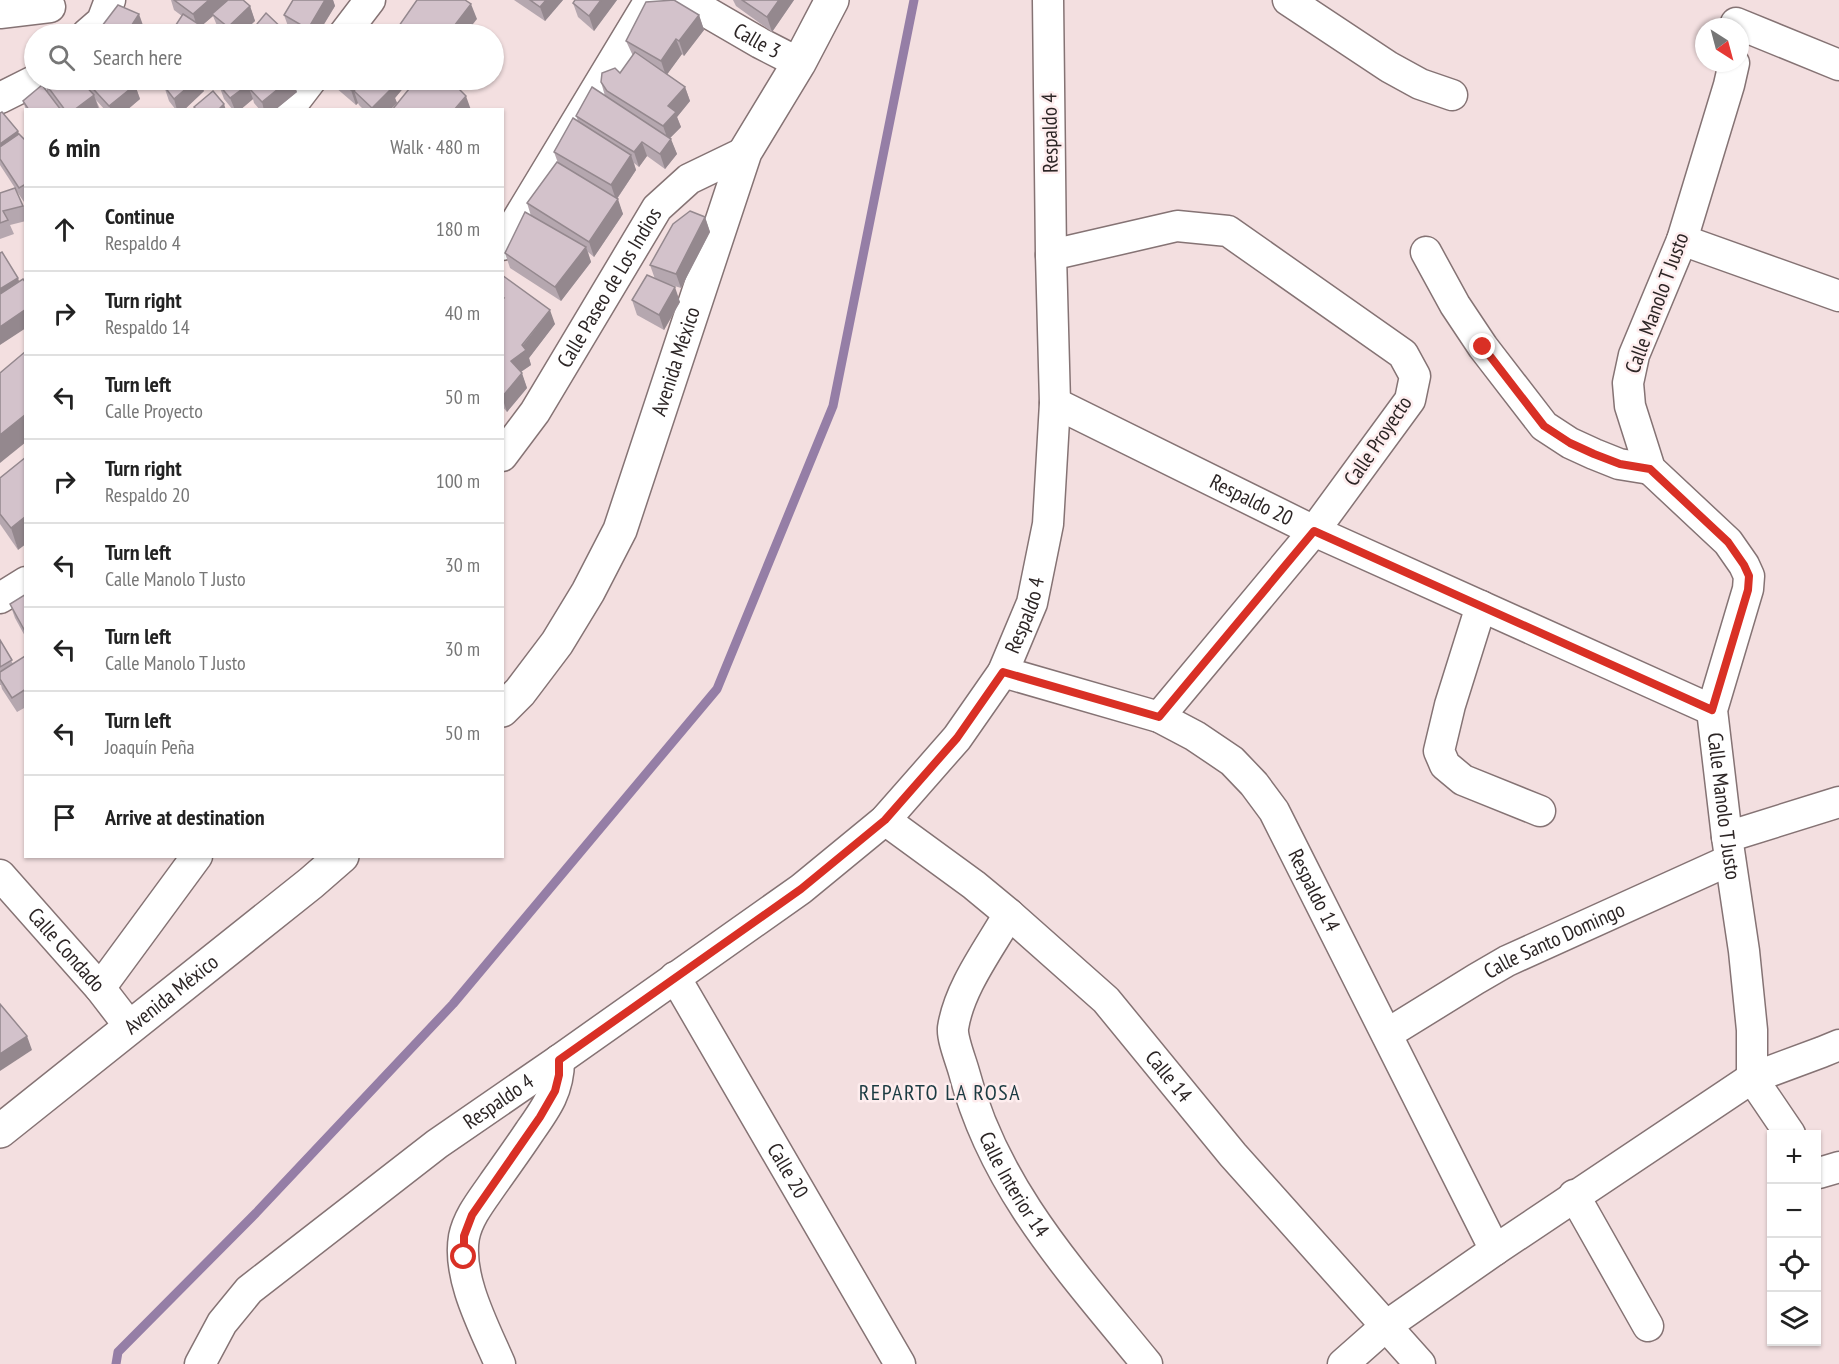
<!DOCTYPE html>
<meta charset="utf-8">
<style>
:root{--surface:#fff;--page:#f2f2f2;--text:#222;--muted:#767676;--line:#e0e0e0}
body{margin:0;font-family:"PT Sans Narrow",sans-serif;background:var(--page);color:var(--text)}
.controls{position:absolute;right:18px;bottom:18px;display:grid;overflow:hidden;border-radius:0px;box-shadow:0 2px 4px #0004}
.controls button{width:54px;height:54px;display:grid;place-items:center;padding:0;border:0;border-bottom:2px solid var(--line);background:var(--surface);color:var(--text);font:30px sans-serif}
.compass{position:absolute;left:1695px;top:18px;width:54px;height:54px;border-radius:50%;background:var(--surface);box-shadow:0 2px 4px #0004;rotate:144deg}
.stop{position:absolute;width:18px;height:18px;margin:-14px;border:4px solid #d93025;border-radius:50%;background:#fff}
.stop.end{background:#d93025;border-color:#fff;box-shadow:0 2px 6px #0008}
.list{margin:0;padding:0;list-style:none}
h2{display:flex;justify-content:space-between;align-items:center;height:78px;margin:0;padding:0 24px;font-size:26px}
h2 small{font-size:20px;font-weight:400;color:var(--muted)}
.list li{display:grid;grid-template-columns:39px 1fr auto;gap:18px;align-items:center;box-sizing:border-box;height:84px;padding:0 24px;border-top:2px solid var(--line)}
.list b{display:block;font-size:22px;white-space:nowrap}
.list p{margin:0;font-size:20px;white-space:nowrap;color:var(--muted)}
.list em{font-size:20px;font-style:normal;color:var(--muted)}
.icon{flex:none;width:33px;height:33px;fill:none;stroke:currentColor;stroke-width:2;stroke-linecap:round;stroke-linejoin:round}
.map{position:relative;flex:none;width:1839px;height:1364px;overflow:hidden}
.search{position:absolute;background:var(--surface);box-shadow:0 2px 4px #0004;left:24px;top:24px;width:480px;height:66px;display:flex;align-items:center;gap:15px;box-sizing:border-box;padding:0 21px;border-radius:33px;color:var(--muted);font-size:22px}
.panel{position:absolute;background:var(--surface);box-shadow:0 2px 4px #0004;left:24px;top:108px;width:480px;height:750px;border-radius:0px}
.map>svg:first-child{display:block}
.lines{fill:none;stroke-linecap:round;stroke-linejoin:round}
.stream{stroke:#957ea6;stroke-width:9}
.minor-casing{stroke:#857374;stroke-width:33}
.tertiary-casing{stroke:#857374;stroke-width:36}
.minor{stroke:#fff;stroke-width:30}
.tertiary{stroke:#fff;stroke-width:33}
.wall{fill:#b5a7af}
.shaded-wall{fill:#94888e}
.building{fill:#d3c2cb;stroke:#94888e;stroke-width:1.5}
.route{stroke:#d93025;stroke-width:8}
.labels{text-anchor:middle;stroke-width:5;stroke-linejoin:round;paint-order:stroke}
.street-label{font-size:21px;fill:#2c2525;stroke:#feedee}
.neighbourhood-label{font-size:22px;letter-spacing:1.5px;fill:#1b3b42;stroke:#feedee}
</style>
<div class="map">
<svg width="1839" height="1364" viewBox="0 0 1839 1364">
<rect width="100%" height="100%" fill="#f3dfe0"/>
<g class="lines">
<polyline class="stream" points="116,1364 118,1352 256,1213 453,1004 717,689 833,406 914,0"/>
<g class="minor-casing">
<g id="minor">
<path id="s1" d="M686,0L760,43L799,63"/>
<polyline points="1288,0 1389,67 1420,84 1452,95"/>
<polyline points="0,13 50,7"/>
<polyline points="1736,23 1839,65"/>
<polyline points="87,34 102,21 110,0"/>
<polyline points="344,34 370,0"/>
<path id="s2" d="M1734,63L1729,85L1682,240L1634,355L1628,383L1630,406L1650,469L1728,542L1744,565L1749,576L1748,589L1712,710L1727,837L1744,951L1752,1030V1078L1790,1134"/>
<polyline points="0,98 36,80"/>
<polyline points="288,110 311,80"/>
<polyline points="1682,240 1839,296"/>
<polyline points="502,245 650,0"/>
<polyline points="1426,252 1455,305 1483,347 1544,426 1570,443 1594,454 1619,464 1650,469"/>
<polyline points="1051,255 1177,226 1228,231 1403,354 1415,376 1410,400 1314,531 1159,717"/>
<path id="s3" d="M1055,403L1314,531L1712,710"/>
<path id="s4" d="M502,456L535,412L657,208L689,179L745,152"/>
<polyline points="0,598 26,582"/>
<polyline points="1481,606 1450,705 1439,751 1445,765 1463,780 1540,811"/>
<path id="s5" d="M1003,672L1159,717L1195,736L1232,761L1254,784L1274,811L1495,1250"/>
<path id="s6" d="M885,820L974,885L1009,914L1106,1000L1233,1155L1420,1364"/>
<polyline points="1727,837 1839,802"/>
<path id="s7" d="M0,875L100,988L130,1027"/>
<path id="s8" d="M1009,914C989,949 959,988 953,1028C952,1039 961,1061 964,1072C994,1189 1073,1273 1147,1364"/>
<path id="s9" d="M675,977L900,1364"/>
<polyline points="100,988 197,856"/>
<path id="s10" d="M1387,1034L1476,979L1507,961L1730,860"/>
<polyline points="1816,1172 1819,1173 1839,1167"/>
<polyline points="1574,1195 1648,1326"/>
<path id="s11" d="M200,1364L222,1323L249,1290L437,1144L559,1060L801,889L885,820L957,738L1003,672L1032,603L1048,524L1055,403L1051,255L1048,0"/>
<path d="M500,1364C484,1327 457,1277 464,1237C468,1217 482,1200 493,1184C505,1167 518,1149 530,1131C547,1107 559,1090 559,1060"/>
<polyline points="1343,1364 1386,1326 1495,1250 1752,1078 1822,1052 1839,1045"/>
</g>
</g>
<g class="tertiary-casing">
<g id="tertiary">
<path id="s12" d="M502,710L520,692L557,643L588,592L620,530L745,152L799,63L832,0"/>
<path id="s13" d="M0,1131L311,883L342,856"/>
</g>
</g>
<use href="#minor" class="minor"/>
<use href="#tertiary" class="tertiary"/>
</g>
<g class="wall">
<polygon points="171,0 243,0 250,6 255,21 241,34 225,34 218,28 213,16 201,26 182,16 174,10"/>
<polygon points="293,0 333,0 335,6 318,34 298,34 289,29 284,15"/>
<polygon points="514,0 563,0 545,21"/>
<polygon points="575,0 617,0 594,31 578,17 573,3"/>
<polygon points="733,0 794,0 772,32 736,6"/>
<polygon points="699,15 704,30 684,56 682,54 667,74 685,87 690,101 677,117 681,127 670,138 677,154 665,169 647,156 639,167 634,163 636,170 617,199 623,214 594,257 588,252 591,262 561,301 510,268 505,253 531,216 527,203 558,163 554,152 578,121 576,116 605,96 601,82 620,73 633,56 626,41"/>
<polygon points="144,28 143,30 149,34 94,34 101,33 99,30"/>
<polygon points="50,80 137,80 133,83 135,85 140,99 127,110 105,110 96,100 100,109 26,110 23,101 48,93 45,83"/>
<polygon points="332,80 410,80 395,98 397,103 390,110 364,110 359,105 358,103 356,105 335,87"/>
<polygon points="253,81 254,84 297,92 275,110 260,110 254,103 253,99 240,110 233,110 224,99 219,85"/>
<polygon points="164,86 204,91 184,110 176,110 169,101"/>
<polygon points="0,113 26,141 26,202 24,202 16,190 26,212 26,221 10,225 14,234 0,239 0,193 15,188 0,165"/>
<polygon points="705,217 710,232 681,288 665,283 680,302 664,330 637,315 632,300 655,279 650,265"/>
<polygon points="502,275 555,324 529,358 531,365 521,372 527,388 507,412 502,406"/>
<polygon points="0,478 18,550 0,524"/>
<polygon points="26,594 26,638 15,618 10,604"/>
<polygon points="0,640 13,664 26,656 26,707 17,712 2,689 1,685 0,685"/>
</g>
<g class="shaded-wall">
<polygon points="209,0 231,0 212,14 213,16 198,29 193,14"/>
<polygon points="325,0 333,0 335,6 318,34 310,34 308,29"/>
<polygon points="546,0 563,0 545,21 540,7"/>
<polygon points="601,0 617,0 594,31 589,16"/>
<polygon points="779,0 794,0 772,32 767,17"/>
<polygon points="471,4 477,19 465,34 448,34"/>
<polygon points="250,6 255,21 241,34 230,34 228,27"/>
<polygon points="139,14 144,28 140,34 126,34"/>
<polygon points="699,15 704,30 684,56 679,41"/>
<polygon points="676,39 682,54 666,76 661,61"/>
<polygon points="128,80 137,80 130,86"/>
<polygon points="196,80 200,80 204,91 184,110 177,110 174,99"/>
<polygon points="289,80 293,80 297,92 275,110 264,110 262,102"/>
<polygon points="362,80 354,91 358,103 356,105 351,90"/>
<polygon points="393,80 410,80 395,98 397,103 390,110 372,110 372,108"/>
<polygon points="253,81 258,96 249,88 253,99 240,110 235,110 230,98"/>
<polygon points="135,85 140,99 127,110 111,110 109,106"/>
<polygon points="685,87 690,101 677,117 681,127 668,140 663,126 668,106"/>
<polygon points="94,95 99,110 74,110"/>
<polygon points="466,96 471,110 454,110"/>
<polygon points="224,104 226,110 218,110"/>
<polygon points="18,131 23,146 0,159 0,144"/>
<polygon points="671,139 677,154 665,169 660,154"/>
<polygon points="642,142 647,156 639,167 634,152"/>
<polygon points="631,155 636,170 616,200 611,185"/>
<polygon points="618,199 623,214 594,257 589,242"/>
<polygon points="705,217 710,232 681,288 676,274"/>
<polygon points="586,247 591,262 561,301 555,287"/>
<polygon points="18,278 23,293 0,307 0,289"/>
<polygon points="675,287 680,302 664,330 659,315"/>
<polygon points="26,309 26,328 0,345 0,327"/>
<polygon points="550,310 555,324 529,358 531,365 516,375 511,361"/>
<polygon points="522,373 527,388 507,412 502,397"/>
<polygon points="26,414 26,442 0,463 0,435"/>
<polygon points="26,516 26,544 18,550 11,528"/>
<polygon points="27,1036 32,1050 0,1071 0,1054"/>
</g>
<g class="building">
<polygon points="174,0 209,0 193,14"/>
<polygon points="228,0 243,0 250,6 228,27 212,14"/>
<polygon points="293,0 325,0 308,29 284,15"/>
<polygon points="417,0 465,0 471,4 448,34 397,34 394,33"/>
<polygon points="530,0 546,0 540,7"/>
<polygon points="575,0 601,0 589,16 573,3"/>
<polygon points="674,0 699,15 679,41 676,39 661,61 626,41 646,2"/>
<polygon points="742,0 779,0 767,17"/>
<polygon points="118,5 139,14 126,34 109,34 99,30"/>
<polygon points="266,13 288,34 258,34 252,30"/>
<polygon points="183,14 200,25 209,34 170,34"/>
<polygon points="136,26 148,33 148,34 130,34"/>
<polygon points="370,29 378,34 365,34"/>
<polygon points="96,31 103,34 94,34"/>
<polygon points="251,31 255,34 247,34"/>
<polygon points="635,52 685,87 668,106 676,112 663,126 607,91 601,82 602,73 615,68 620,73"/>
<polygon points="50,80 80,80 94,95 74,110 65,110 45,83"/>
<polygon points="85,80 128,80 135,85 109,106"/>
<polygon points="171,80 196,80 174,99 164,86"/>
<polygon points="225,80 251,80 253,81 230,98 219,85"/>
<polygon points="260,80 289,80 262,102 249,88"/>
<polygon points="338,80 362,80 351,90"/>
<polygon points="362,80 393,80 388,85 391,89 372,108 354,91"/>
<polygon points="427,80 450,80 466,96 454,110 392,110 409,89 418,89"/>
<polygon points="42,85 61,110 29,110 23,101"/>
<polygon points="592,87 671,139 660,154 642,142 634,152 576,116"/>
<polygon points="213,91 224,104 218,110 197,110 194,107"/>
<polygon points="2,112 18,131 0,144 0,113"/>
<polygon points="573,118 631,155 611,185 554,152"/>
<polygon points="19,134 26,141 26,184 19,188 0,159 0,147"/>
<polygon points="557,162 618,199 589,242 527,203"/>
<polygon points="15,188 23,206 3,211 8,220 0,223 0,193"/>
<polygon points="690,211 705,217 676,274 650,265 673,224"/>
<polygon points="525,212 586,247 555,287 505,253"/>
<polygon points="2,252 18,278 0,289 0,253"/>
<polygon points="502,275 550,310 522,345 526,350 511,361 522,373 502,397 502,300 504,298 502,297"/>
<polygon points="647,275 675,287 659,315 632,300"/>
<polygon points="23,279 26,283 26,309 0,327 0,294"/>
<polygon points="26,351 26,414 0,435 0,373"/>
<polygon points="26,457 26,516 11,528 0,514 0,478"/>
<polygon points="26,594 26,633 10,604"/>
<polygon points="0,640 12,660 0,667"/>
<polygon points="25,656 26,689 12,698 0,679 0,672"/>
<polygon points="0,1004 27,1036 0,1054"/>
</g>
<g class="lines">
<polyline class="route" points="464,1257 464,1236 472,1215 540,1117 555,1091 559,1075 559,1060 801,889 885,820 957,738 1003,672 1159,717 1314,531 1712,710 1748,590 1749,576 1744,565 1728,542 1650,469 1620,464 1594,454 1570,443 1544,426 1483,347"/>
</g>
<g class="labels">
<g class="street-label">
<text dy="7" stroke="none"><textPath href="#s1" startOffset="82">Calle 3</textPath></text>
<text transform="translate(1050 133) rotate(-91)" y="7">Respaldo 4</text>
<text dy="7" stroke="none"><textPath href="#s4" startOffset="200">Calle Paseo de Los Indios</textPath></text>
<text transform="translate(1657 303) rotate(-70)" y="7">Calle Manolo T Justo</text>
<text dy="7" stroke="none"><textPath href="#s12" startOffset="394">Avenida México</textPath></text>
<text transform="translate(1378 441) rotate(-56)" y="7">Calle Proyecto</text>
<text dy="7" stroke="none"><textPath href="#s3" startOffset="219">Respaldo 20</textPath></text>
<text dy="7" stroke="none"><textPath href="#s11" startOffset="1131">Respaldo 4</textPath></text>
<text dy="7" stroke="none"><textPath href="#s2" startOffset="810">Calle Manolo T Justo</textPath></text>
<text dy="7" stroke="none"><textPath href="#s5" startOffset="402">Respaldo 14</textPath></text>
<text dy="7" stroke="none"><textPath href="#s10" startOffset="192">Calle Santo Domingo</textPath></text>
<text dy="7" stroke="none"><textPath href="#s7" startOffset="100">Calle Condado</textPath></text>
<text dy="7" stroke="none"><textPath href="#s13" startOffset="219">Avenida México</textPath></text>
<text dy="7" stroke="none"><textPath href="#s6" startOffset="384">Calle 14</textPath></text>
<text dy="7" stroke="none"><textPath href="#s11" startOffset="402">Respaldo 4</textPath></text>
<text dy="7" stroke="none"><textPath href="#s9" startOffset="224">Calle 20</textPath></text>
<text dy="7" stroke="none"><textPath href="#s8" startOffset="297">Calle Interior 14</textPath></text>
</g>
<g class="neighbourhood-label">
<text x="940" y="1100">REPARTO LA ROSA</text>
</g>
</g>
</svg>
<div class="controls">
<button>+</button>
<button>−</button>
<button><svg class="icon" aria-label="locate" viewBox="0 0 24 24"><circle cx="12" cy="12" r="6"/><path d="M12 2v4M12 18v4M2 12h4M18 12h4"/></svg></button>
<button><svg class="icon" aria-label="layers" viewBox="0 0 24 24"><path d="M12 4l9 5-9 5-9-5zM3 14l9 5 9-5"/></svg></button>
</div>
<svg class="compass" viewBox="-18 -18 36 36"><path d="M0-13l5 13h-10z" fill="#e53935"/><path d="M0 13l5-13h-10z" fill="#767676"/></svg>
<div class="stop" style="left:464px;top:1257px"></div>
<div class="stop end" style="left:1483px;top:347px"></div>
<div class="search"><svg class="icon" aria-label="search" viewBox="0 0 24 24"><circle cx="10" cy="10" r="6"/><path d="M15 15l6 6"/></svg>Search here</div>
<section class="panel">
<h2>6 min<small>Walk · 480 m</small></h2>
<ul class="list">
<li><svg class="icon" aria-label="ahead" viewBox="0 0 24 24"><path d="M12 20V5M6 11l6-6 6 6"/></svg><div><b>Continue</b><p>Respaldo 4</p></div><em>180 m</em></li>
<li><svg class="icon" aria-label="right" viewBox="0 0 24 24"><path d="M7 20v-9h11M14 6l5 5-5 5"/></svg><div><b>Turn right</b><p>Respaldo 14</p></div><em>40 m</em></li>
<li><svg class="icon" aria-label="left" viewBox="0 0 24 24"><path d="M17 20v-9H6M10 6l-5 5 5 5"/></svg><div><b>Turn left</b><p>Calle Proyecto</p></div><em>50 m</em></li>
<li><svg class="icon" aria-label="right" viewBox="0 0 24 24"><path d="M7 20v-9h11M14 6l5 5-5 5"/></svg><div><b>Turn right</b><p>Respaldo 20</p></div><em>100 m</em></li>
<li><svg class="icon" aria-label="left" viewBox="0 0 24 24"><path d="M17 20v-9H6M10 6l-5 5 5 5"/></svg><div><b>Turn left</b><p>Calle Manolo T Justo</p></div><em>30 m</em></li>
<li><svg class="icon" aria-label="left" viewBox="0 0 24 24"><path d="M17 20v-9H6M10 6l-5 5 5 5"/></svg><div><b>Turn left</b><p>Calle Manolo T Justo</p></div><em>30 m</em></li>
<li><svg class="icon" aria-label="left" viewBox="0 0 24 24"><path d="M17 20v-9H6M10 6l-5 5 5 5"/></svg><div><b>Turn left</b><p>Joaquín Peña</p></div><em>50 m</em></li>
<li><svg class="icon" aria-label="arrive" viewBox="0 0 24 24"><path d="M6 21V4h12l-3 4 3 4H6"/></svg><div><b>Arrive at destination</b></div></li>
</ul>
</section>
</div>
